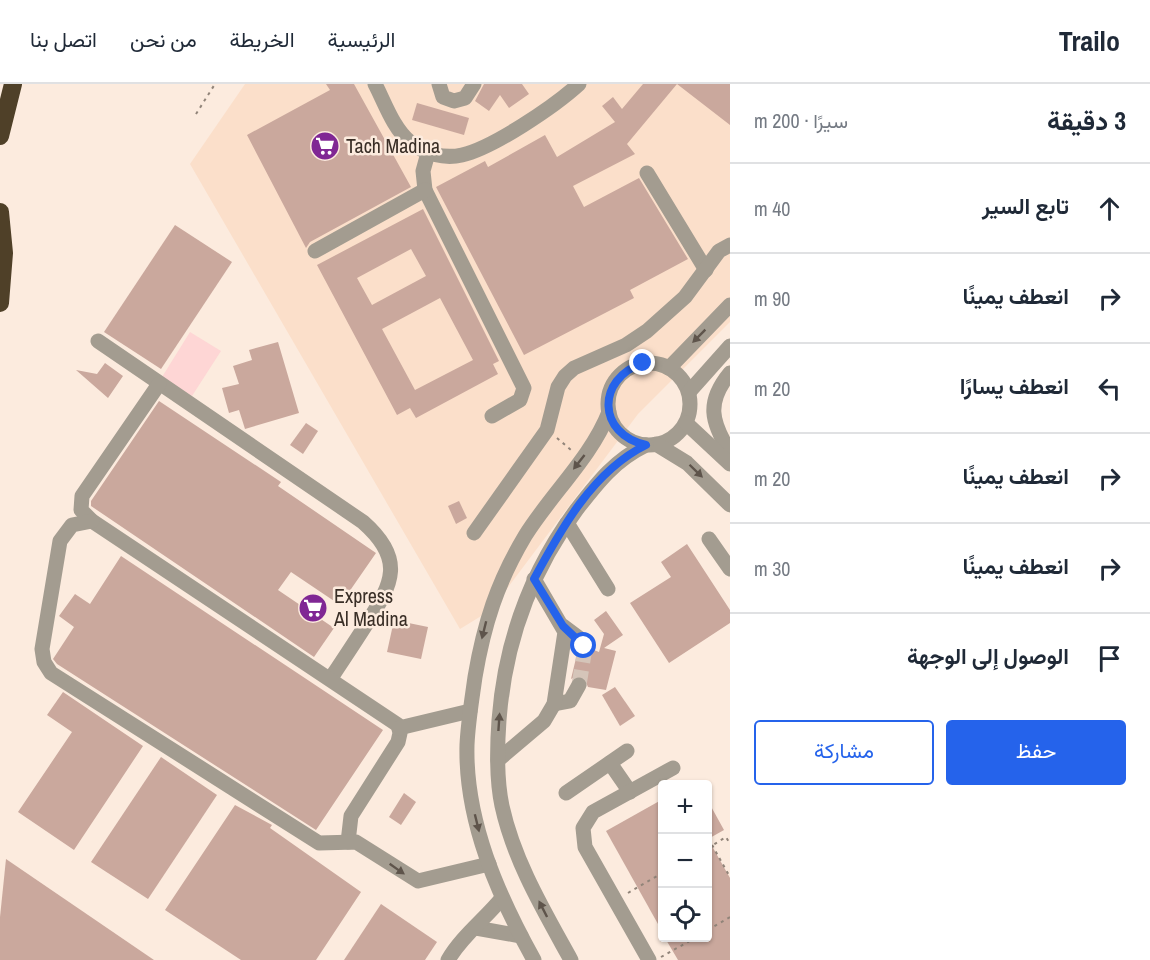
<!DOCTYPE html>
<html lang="ar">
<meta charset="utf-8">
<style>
:root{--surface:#fff;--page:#f6f6f7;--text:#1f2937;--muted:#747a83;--line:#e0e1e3;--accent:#2563eb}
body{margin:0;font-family:"Archivo Narrow",Vazirmatn,sans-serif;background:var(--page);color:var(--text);direction:rtl}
.controls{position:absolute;right:18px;bottom:18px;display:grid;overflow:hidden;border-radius:6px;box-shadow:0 2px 4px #0004}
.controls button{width:54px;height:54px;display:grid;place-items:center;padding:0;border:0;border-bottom:2px solid var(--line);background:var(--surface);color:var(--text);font:30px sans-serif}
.stop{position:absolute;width:18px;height:18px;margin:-14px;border:4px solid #2563eb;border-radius:50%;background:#fff}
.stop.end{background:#2563eb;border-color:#fff;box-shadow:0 2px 6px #0008}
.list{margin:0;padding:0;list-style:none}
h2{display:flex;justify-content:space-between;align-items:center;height:78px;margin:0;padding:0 24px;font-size:26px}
h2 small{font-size:20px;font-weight:400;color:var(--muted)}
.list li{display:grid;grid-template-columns:39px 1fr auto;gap:18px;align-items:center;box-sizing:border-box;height:90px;padding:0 24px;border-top:2px solid var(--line)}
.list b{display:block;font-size:22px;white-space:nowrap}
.list em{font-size:20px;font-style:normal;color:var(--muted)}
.actions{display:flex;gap:12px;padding:18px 24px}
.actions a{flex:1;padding:14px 0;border:2px solid var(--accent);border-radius:6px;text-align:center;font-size:21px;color:var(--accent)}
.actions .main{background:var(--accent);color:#fff}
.icon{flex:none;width:33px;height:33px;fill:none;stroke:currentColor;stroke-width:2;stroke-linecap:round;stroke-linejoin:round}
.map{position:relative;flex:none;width:730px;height:876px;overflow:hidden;direction:ltr}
header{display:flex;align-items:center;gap:36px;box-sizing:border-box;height:84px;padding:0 30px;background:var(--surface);border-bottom:2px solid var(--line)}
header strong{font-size:28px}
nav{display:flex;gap:33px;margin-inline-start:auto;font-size:21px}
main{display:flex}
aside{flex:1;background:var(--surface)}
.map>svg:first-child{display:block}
.built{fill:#fbdfca}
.green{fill:#fed6d5}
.building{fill:#caa89d;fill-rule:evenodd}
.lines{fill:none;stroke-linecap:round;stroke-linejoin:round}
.minor-tunnel{stroke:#d5c5b9;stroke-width:15;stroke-dasharray:15 8;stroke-linecap:butt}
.path{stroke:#918479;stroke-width:2;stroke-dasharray:3 4.5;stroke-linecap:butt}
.minor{stroke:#a39c90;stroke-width:15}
.highway{stroke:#4f4028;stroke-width:18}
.oneway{fill:#5e544b}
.route{stroke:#2563eb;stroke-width:8}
.labels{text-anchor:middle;stroke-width:5;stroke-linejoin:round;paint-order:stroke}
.poi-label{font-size:20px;fill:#392e26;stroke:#fcebde;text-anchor:start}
</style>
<header>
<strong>Trailo</strong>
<nav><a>الرئيسية</a><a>الخريطة</a><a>من نحن</a><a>اتصل بنا</a></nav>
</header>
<main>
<aside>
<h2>3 دقيقة<small>سيرًا · 200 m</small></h2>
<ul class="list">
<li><svg class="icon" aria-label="ahead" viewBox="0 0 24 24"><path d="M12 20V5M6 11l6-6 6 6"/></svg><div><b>تابع السير</b></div><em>40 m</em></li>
<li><svg class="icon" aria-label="right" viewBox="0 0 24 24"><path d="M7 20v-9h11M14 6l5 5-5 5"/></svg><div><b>انعطف يمينًا</b></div><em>90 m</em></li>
<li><svg class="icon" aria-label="left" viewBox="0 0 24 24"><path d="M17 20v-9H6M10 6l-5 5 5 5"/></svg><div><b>انعطف يسارًا</b></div><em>20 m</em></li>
<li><svg class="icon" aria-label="right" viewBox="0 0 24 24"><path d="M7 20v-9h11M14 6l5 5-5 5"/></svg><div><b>انعطف يمينًا</b></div><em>20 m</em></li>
<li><svg class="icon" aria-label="right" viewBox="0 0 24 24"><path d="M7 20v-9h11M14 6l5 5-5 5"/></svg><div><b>انعطف يمينًا</b></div><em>30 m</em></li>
<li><svg class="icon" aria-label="arrive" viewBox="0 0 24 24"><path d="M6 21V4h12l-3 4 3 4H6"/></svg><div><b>الوصول إلى الوجهة</b></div></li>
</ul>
<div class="actions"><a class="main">حفظ</a><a>مشاركة</a></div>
</aside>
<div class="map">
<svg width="730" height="876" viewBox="0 0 730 876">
<rect width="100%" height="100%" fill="#fcebde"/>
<polygon class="built" points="245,0 730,0 730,238 638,330 491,526 460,545 190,80"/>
<polygon class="green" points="190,248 221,267 192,312 162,293"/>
<g class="building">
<polygon points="326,0 354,0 411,103 310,158 306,164 247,51 330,6"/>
<polygon points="484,0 522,0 529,10 509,24 500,11 489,27 475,17"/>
<polygon points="643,0 730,0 730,41 677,0 627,60 635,70 573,102 584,123 639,94 688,175 630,206 634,214 524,271 436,103 485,77 488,83 545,51 557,73 615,38 602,22 613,13 622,25"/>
<polygon points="417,19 469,34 464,51 412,36"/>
<path d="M423,125L499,277L493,280L498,290L416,334L410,324L397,331L317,181ZM411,165L426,192L372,221L357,194ZM440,214L473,276L415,306L382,245Z"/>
<polygon points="175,141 232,178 161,285 104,248"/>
<polygon points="278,258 299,329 245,345 239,326 229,329 222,304 239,300 233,282 252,276 249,266"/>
<polygon points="105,279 123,292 108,314 76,286 97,290"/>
<polygon points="159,317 281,398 278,402 376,469 340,521 291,488 278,506 334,544 314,573 91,422 91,417"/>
<polygon points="306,339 318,347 303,370 290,361"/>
<polygon points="459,417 467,434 456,440 448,422"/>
<polygon points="687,460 730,526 730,539 669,579 630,519 671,493 661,478"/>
<polygon points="121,472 383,646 316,746 57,580 53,575 74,543 59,532 75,510 90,520"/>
<polygon points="606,527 623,551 604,564 616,567 606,606 588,603 583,592 578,591 571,595 577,570 586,574 594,566 599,568 604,550 594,536"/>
<polygon points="394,536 428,543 421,575 387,568"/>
<polygon points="615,603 635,632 620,642 602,611"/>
<polygon points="63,608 143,662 74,766 18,728 72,648 47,631"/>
<polygon points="161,673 217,711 148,815 91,778"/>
<polygon points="404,709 416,718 401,741 389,733"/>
<polygon points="663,715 663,849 606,747"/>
<polygon points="708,717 724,746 708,755 730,794 730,876 678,876 665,854 708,854"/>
<polygon points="235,721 272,741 270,744 361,808 316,876 241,876 165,826"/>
<polygon points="6,775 154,876 0,876 0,833"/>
<polygon points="381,820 437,858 425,876 344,876"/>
</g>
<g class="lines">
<polyline class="minor-tunnel" points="579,601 585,564"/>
<g class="path">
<polyline points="196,30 215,0"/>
<polyline points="557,354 571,366"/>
<polyline points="712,761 730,793"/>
<polyline points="708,764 726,753 730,760"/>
<polyline points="628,809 662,789"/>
<polyline points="708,846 730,833"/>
<polyline points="661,873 695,854"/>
</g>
<g class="minor">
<path d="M375,0C385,19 393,44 410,58C425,70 444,75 462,71C493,64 555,22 579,0"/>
<polyline points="439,0 443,13 454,17 465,14 474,0"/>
<polyline points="428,69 423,87 425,106 524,304 520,316 492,332"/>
<polyline points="647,89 706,186"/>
<polyline points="315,167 425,106"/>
<path d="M98,257L363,438C405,475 393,499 367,539C355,558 343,576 331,594"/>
<circle cx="649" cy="320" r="41"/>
<polyline points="669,284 730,221"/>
<path d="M730,289C706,318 711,338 730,368"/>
<polyline points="159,300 82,412 81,426 92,437 398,641 400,649 398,658 351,732 348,758"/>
<polyline points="689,308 730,262"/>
<polyline points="686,339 730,380"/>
<polyline points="656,360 687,379 730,421"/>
<polyline points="92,437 72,441 60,457 42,565 44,578 51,589 319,759 356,758 418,797 489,780"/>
<polyline points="567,439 608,505"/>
<polyline points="474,449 547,346 558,303 565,292 574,284 626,261 647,247 685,213 719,167 730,161"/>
<polyline points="709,455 730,485"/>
<polyline points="563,542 579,554 585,564"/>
<polyline points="554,620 570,617 579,601"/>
<polyline points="399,644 470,627"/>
<polyline points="498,676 544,637 554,620 565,548 534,495"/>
<polyline points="610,679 630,708"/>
<polyline points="566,709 627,667"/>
<polyline points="476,844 521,852"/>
<path d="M448,876C462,852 485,835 502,814"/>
<path d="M534,876C498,811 465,737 467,661C468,638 472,615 475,593C484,540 497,499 525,452C551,410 591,374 609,328"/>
<path d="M571,876C544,827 514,777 502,722C496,694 497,664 499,636C505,558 530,488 577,425C598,398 615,376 646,361"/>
<polyline points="649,876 585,763 583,744 593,728 673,684"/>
</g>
<g class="highway">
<polyline points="0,52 13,0"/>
<polyline points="0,128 4,169 0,219"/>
</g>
</g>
<defs><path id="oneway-solid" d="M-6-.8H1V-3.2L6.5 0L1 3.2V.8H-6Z" transform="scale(1.5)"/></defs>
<g class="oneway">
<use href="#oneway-solid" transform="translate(699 252) rotate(135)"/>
<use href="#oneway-solid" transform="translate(579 378) rotate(128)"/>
<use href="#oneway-solid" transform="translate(696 387) rotate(44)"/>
<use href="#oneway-solid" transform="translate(484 546) rotate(104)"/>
<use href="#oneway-solid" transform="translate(499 638) rotate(-86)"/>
<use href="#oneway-solid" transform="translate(477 739) rotate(76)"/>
<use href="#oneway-solid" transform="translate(397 785) rotate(35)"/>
<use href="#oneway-solid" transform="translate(543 825) rotate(-117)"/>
</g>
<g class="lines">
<path class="route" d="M584,562L563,542L534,495C561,445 593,387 646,361C597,350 596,295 643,279"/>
</g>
<defs>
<g id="supermarket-disc" transform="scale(1.5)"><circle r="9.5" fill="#802794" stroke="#fcebde"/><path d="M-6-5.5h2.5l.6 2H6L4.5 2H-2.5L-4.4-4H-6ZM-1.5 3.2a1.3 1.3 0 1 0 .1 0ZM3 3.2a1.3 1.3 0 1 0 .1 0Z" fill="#fff"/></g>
</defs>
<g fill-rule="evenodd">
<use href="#supermarket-disc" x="325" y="62"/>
<use href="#supermarket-disc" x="313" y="524"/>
</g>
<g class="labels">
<g class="poi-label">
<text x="346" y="69">Tach Madina</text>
<text x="334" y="519">Express<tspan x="334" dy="23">Al Madina</tspan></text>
</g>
</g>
</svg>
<div class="controls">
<button>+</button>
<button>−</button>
<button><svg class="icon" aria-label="locate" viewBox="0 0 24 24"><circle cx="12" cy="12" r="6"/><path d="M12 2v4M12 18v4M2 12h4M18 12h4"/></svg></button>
</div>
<div class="stop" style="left:584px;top:562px"></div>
<div class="stop end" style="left:643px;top:279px"></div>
</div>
</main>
